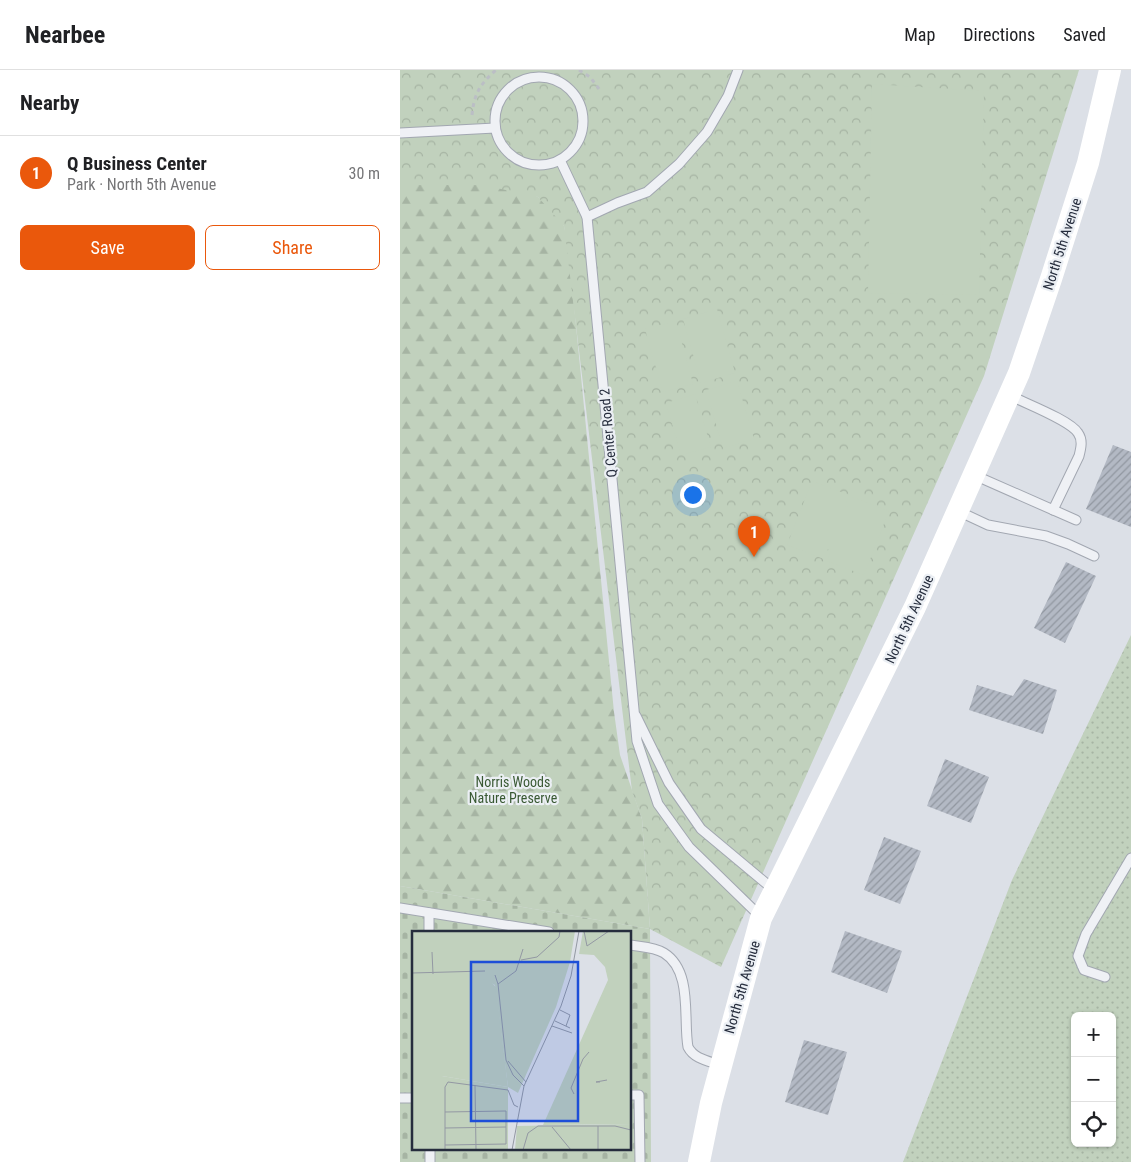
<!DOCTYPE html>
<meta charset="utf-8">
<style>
:root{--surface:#fff;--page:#f6f6f6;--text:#202124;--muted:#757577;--line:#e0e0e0;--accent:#ea580c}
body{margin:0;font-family:"Roboto Condensed",sans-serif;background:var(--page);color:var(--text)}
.controls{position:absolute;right:15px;bottom:15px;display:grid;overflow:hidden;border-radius:8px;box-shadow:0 1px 4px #0004}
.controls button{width:45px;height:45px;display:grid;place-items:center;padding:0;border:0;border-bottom:1px solid var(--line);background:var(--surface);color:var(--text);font:25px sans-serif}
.you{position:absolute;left:292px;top:424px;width:18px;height:18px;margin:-12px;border:4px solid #fff;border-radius:50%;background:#1a73e8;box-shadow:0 0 0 8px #1a73e833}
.badge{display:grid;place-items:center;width:32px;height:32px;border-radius:50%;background:var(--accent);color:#fff;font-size:16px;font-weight:700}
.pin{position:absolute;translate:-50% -41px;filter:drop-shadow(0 1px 2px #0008)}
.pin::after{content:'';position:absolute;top:26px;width:18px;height:15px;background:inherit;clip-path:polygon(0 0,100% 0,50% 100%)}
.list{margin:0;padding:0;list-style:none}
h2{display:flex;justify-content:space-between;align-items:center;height:65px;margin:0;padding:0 20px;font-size:21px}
h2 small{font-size:16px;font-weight:400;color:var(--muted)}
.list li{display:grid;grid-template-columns:32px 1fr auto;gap:15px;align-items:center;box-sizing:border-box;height:75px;padding:0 20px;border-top:1px solid var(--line)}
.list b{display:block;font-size:19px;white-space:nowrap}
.list p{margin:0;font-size:16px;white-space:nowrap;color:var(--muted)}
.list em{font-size:16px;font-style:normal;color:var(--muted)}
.actions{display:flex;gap:10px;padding:15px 20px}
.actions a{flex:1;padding:11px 0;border:1px solid var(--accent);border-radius:8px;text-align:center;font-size:18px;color:var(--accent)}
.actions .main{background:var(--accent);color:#fff}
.icon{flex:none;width:28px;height:28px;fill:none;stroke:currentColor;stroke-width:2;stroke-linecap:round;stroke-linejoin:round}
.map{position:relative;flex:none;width:731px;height:1092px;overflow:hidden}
header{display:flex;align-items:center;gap:30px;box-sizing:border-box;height:70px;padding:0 25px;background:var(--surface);border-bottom:1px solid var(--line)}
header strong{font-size:24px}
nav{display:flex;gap:28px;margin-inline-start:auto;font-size:18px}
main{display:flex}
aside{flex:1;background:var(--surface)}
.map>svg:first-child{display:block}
.grass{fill:url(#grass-dots);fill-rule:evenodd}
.forest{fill:url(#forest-firs)}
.cemetery{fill:url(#cemetery-stones);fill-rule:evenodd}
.park{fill:url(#park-crowns)}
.pitch{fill:#c1d1bd}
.building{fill:url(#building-hatch)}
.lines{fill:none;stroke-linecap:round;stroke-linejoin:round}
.lane-casing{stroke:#a2a7b1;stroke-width:11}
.path{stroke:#bbbec5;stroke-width:3;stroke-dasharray:4 4;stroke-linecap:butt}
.lane{stroke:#eff1f5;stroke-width:9}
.secondary{stroke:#fff;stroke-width:22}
.labels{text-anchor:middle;stroke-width:4.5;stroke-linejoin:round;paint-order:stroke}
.street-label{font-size:14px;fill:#262d3d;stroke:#ebeff4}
.park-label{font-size:14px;fill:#395933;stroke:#ebeff4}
.inset-road{fill:none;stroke:#9398a3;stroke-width:1}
.view{fill:#1d4ed8;fill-opacity:0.15;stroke:#1d4ed8;stroke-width:2.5}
.inset-edge{fill:none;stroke:#262d3d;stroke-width:2.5}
</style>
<header>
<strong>Nearbee</strong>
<nav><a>Map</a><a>Directions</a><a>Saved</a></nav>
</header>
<main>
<aside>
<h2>Nearby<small></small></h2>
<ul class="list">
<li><span class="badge">1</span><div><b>Q Business Center</b><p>Park · North 5th Avenue</p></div><em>30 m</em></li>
</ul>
<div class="actions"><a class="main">Save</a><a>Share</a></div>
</aside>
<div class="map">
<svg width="731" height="1092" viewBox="0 0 731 1092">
<defs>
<pattern id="grass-dots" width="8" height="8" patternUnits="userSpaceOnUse" patternTransform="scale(1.25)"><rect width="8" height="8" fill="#c1d1bd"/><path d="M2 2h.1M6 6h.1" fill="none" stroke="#a6b4a3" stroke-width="1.8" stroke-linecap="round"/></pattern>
<pattern id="forest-firs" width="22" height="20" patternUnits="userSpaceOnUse" patternTransform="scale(1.25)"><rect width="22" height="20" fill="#c1d1bd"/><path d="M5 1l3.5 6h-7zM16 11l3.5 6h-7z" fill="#a6b4a3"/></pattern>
<pattern id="cemetery-stones" width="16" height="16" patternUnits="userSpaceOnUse" patternTransform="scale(1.25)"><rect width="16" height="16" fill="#c1d1bd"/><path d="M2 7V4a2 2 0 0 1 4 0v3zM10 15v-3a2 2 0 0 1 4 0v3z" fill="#a6b4a3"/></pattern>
<pattern id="park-crowns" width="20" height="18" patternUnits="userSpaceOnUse" patternTransform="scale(1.25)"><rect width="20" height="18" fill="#c1d1bd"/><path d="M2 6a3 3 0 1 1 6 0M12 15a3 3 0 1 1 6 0" fill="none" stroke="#a6b4a3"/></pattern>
<pattern id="building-hatch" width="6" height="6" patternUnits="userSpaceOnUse" patternTransform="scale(1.25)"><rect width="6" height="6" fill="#b3b9c4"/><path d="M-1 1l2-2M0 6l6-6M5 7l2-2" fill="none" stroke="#9197a0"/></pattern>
</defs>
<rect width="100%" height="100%" fill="#dce0e7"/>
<path class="grass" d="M731,565V1092H503L612,810ZM675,946H712V1073H675Z"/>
<polygon class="forest" points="0,115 114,115 138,127 156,140 164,156 168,174 214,642 220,685 242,749 250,859 0,816"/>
<path class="cemetery" d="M0,816L250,859L251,1092H0ZM14,862H230V1078H14Z"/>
<polygon class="park" points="0,0 679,0 584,306 321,897 250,859 242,749 232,721 164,156 138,127 83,115 0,115"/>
<g class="pitch">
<polygon points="472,14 584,21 579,225 468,223"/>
<polygon points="317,239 335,303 301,313 283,249"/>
<polygon points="276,251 293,314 263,322 245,259"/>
<polygon points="337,311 354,369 323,378 306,320"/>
<polygon points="295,324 311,377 281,385 266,333"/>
<polygon points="412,411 449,425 445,436 448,437 452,427 489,441 464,505 427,491 431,480 428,479 424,489 387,475"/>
</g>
<g class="building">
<polygon points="713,375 731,382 731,457 686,439"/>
<polygon points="666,492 696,506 665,573 634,558"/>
<polygon points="624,609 657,620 643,664 569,640 577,615 613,626"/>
<polygon points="545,689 589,707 571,753 527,736"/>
<polygon points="484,767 521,781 500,834 464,820"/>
<polygon points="445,861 502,881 487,923 431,902"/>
<polygon points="404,970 447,982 428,1045 385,1032"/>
</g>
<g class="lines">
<g class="lane-casing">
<g id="lane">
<circle cx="139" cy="51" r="44"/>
<polyline points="0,63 95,58"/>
<polyline points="160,90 187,147 237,671 258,734 289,777 361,847"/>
<polyline points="187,147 217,133 247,122 279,94 307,62 328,26 338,0"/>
<path d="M609,325C624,333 670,350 678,363C683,370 681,378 679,386L653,440"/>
<polyline points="574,405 676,450"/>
<polyline points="558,441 588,455 646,466 668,474 694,486"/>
<polyline points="236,646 269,713 301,759 374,820"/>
<polyline points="0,838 149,862"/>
<polyline points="29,843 29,862"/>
<path d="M230,875C241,877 254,877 264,883C293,901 283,949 288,977C294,989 309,991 320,995"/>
<polyline points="705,907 684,900 678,886 686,864 731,788"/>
<polyline points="230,1025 239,1025 240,1092"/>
<polyline points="0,1028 14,1028"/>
<polyline points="30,1078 30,1092"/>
</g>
</g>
<g class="path">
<polyline points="179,0 190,7 200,20"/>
<path d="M72,45C74,24 80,14 96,0"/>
</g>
<use href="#lane" class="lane"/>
<polyline class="secondary" points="299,1092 311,1033 361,848 515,537 619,303 651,209 688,93 710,0"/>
</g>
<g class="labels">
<g class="street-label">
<text transform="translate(662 174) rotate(-72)" y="5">North 5th Avenue</text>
<text transform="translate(208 363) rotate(-95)" y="5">Q Center Road 2</text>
<text transform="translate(509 549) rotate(-65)" y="5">North 5th Avenue</text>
<text transform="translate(342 917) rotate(-74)" y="5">North 5th Avenue</text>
</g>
<g class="park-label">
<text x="113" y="717">Norris Woods<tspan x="113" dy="16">Nature Preserve</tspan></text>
</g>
</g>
<g transform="translate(12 861)">
<rect width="219" height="219" fill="#dce0e7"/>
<path d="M171,0H219V193L131,194L196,49L193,36L182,24L167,23Z" fill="#c1d1bd"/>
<path d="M0,48H76L84,56L96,156L30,145V219H0Z" fill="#c1d1bd"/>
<path d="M30,145L96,156V219H30ZM219,193V219H103L105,195Z" fill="#c1d1bd"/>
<path d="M0,0H163L158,31L144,76L106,162L96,156L83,54L71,48H0Z" fill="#c1d1bd"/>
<path d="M128,33L144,34V64H127Z" fill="#c1d1bd"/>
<path class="inset-road" d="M172,0L175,15L197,0M20,21L21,43M109,29L125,26L147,6L148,0M0,42L73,40M83,44L86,53L94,129L101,144L112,155M86,53L104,40L111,18M148,79L158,84L154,95M143,90L158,97M140,95L160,102M96,130L114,151M188,151H184L195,149M63,154L64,219M162,163L159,157L171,128L177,121M140,196L159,219M33,197L94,196M33,214L94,213V180L33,181M33,219V156L36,151L96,159L102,174L106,176M100,219L112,155L149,75L159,45L167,0M111,219L116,202L126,195H203L219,199M186,219V195"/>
<path class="view" d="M59,31H166V190H59Z"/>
<rect width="219" height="219" class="inset-edge"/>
</g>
</svg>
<div class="controls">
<button>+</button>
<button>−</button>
<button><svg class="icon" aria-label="locate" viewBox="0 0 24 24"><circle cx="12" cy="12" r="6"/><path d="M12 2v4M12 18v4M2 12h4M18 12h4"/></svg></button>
</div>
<div class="you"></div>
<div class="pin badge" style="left:354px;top:487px">1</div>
</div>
</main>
